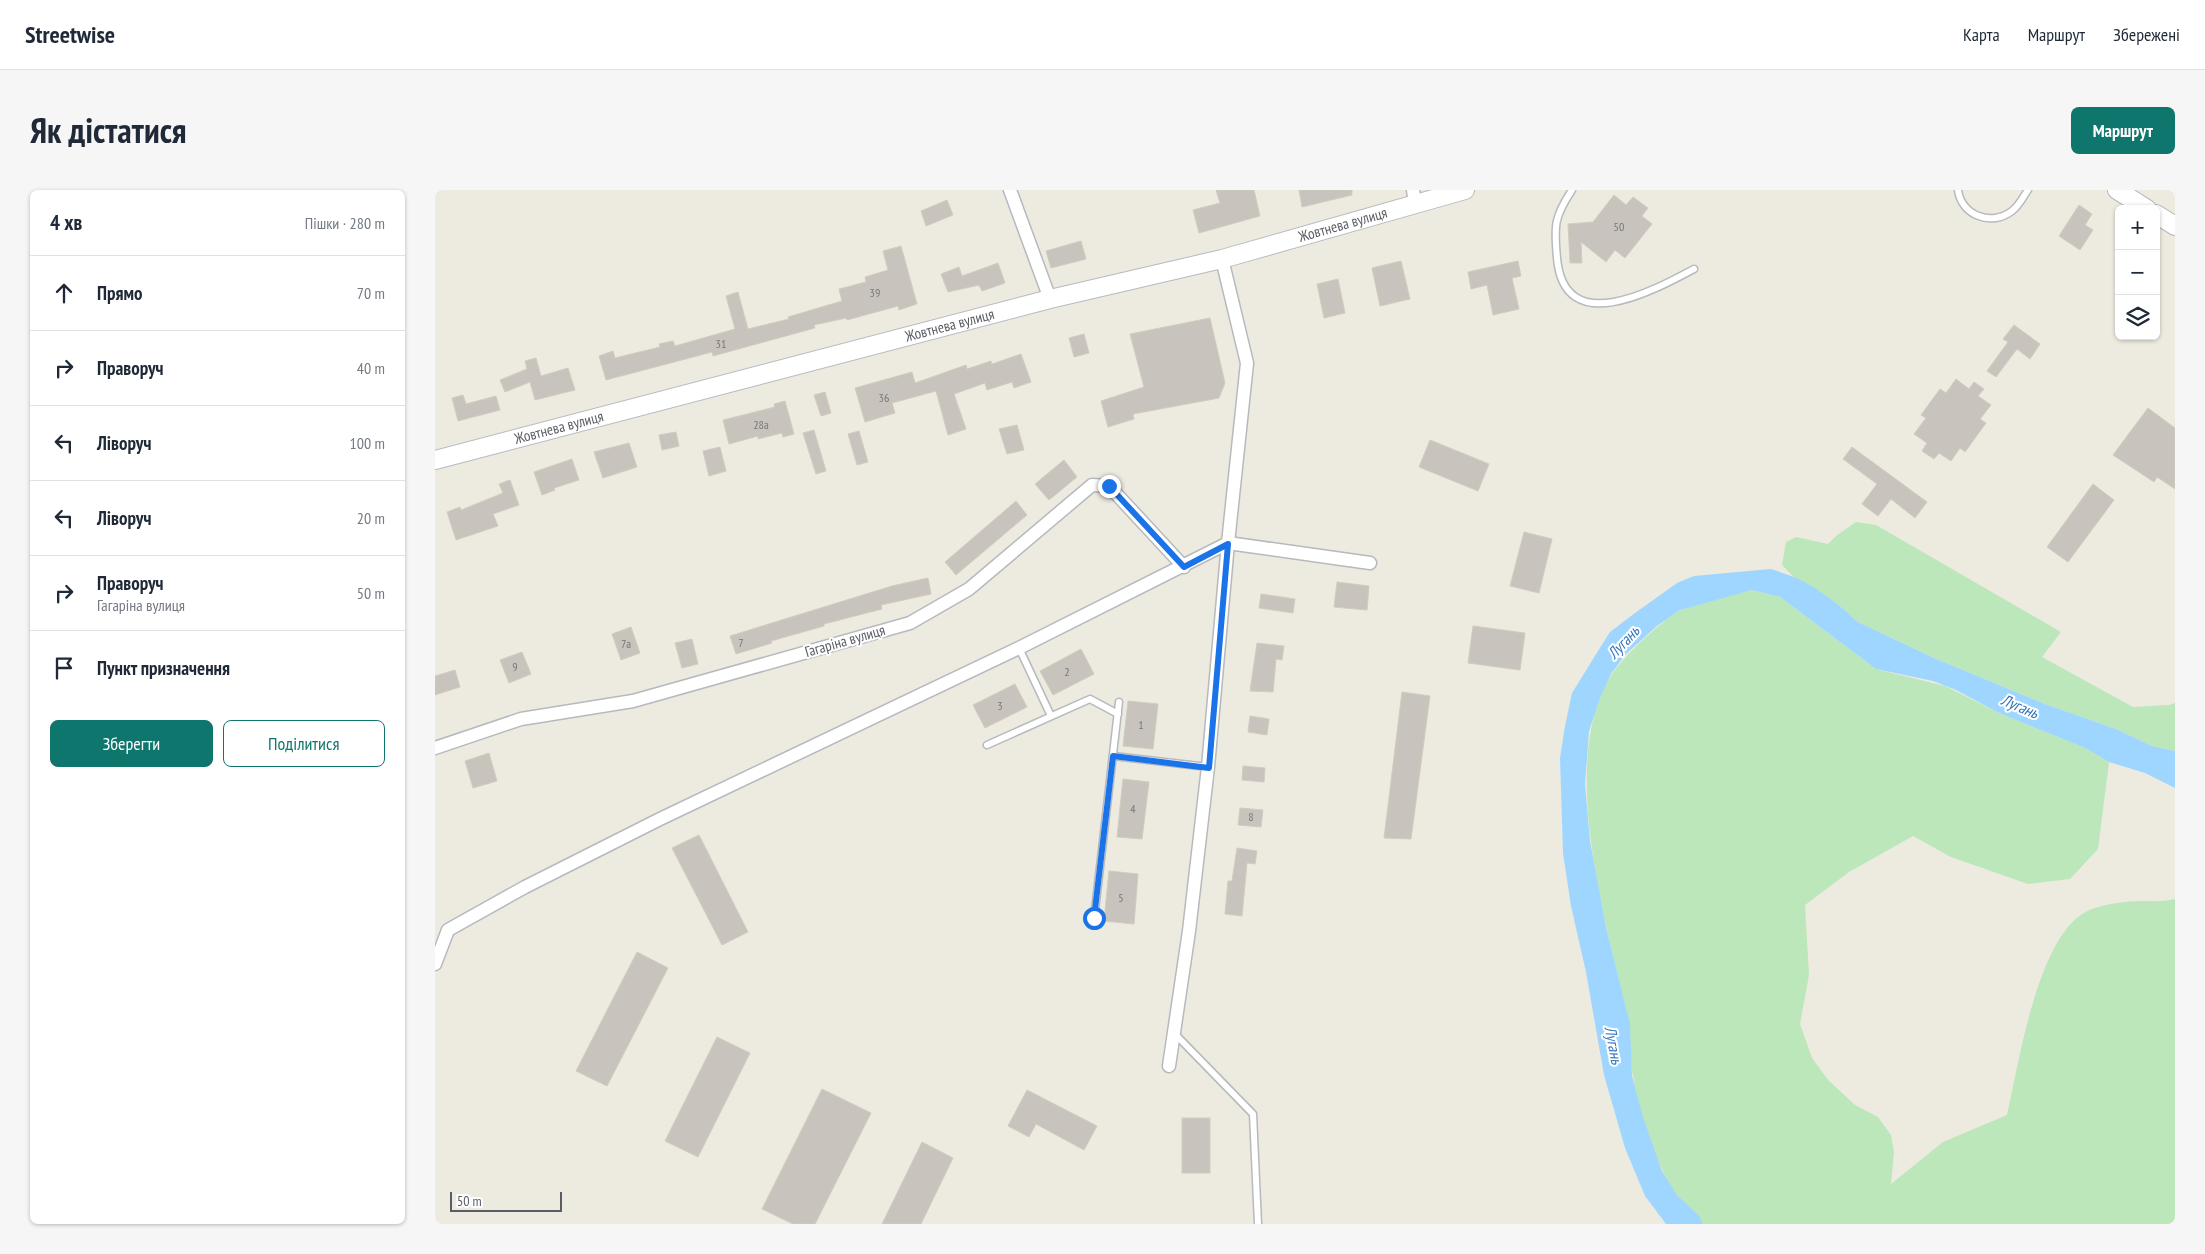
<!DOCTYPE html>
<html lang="uk">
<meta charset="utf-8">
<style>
:root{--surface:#fff;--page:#f6f6f7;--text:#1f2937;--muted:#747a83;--line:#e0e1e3;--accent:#0f766e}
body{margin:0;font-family:"PT Sans Narrow",sans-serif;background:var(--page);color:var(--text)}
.controls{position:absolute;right:15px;top:15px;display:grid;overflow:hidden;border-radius:8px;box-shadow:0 1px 4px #0004}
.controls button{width:45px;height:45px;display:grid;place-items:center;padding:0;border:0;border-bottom:1px solid var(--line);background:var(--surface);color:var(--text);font:25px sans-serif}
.scale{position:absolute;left:15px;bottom:12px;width:112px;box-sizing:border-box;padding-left:5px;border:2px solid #595d63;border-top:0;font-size:14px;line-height:18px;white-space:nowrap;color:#595d63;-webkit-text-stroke:4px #fff;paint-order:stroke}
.stop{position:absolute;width:15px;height:15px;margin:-11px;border:4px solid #1a73e8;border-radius:50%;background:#fff}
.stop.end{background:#1a73e8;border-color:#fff;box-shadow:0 1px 5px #0008}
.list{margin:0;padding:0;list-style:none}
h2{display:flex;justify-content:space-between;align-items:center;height:65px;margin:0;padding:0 20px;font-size:21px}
h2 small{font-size:16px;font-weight:400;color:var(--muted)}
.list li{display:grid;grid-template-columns:32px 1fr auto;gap:15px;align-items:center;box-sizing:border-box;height:75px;padding:0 20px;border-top:1px solid var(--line)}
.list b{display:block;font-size:19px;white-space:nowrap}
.list p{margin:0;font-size:16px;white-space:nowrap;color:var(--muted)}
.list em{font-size:16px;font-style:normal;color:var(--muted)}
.actions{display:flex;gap:10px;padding:15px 20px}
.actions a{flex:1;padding:11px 0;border:1px solid var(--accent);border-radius:8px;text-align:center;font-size:18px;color:var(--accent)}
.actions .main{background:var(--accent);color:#fff}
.icon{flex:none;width:28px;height:28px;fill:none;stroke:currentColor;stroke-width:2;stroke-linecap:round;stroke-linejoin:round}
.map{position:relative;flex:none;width:1740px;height:1034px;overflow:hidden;border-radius:8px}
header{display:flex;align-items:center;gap:30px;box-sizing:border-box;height:70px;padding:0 25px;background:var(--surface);border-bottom:1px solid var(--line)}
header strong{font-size:24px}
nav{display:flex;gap:28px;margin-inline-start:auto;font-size:18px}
.intro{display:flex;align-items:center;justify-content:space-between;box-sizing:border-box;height:120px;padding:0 30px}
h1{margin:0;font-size:35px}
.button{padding:12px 22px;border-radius:8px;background:var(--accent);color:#fff;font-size:18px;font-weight:700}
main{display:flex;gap:30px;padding:0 30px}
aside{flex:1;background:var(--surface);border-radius:8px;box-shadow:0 1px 4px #0004}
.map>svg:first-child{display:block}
.green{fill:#bbe7ba}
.water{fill:#9fd6ff}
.building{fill:#c8c4bd;stroke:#d2ccbe}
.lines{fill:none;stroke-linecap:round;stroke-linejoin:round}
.lane-casing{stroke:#b6b9be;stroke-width:9}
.street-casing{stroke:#b6b9be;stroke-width:15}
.secondary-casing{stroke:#b6bac0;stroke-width:20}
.lane{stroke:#fff;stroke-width:6}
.street{stroke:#fff;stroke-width:12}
.secondary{stroke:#fff;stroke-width:18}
.route{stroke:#1a73e8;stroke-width:6}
.labels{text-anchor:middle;stroke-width:4;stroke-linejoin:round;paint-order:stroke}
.number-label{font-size:12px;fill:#75777a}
.street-label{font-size:15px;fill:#595d63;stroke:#fff}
.water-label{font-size:16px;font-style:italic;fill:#3576b8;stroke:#fff}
</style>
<header>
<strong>Streetwise</strong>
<nav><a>Карта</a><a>Маршрут</a><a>Збережені</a></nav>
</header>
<div class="intro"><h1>Як дістатися</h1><a class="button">Маршрут</a></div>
<main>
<aside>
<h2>4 хв<small>Пішки · 280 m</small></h2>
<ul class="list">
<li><svg class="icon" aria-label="ahead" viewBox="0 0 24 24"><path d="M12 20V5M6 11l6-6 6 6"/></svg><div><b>Прямо</b></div><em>70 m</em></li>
<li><svg class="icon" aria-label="right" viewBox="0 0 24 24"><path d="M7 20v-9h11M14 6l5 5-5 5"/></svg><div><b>Праворуч</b></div><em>40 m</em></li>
<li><svg class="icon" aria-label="left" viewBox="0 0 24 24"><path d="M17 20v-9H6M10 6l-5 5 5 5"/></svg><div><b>Ліворуч</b></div><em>100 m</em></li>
<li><svg class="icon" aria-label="left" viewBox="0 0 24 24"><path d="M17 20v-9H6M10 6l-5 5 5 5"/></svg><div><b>Ліворуч</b></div><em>20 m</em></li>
<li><svg class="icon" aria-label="right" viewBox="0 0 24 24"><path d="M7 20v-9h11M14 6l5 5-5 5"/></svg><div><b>Праворуч</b><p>Гагаріна вулиця</p></div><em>50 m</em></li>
<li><svg class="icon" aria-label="arrive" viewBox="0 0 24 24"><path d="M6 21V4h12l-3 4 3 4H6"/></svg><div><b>Пункт призначення</b></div></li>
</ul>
<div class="actions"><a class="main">Зберегти</a><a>Поділитися</a></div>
</aside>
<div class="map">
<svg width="1740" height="1034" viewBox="0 0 1740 1034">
<rect width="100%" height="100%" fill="#edeae0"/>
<g class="green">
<polygon points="1421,332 1441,335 1626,442 1607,467 1698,517 1734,515 1740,513 1740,561 1717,556 1681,539 1610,514 1499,468 1423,432 1405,416 1359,387 1347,375 1351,352 1361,347 1393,354 1401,346"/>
<path d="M1317,400L1345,407L1441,479L1510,496L1564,523L1650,558L1674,572L1663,659L1635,689L1593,694L1516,667L1478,646L1414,682L1370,715L1374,785L1365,834L1377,868L1393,890L1420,915L1443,927L1456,945L1459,963L1456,994L1508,952L1572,925C1584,874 1603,738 1657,719C1670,714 1692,711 1706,711C1718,711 1728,712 1740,709V1034H1268C1262,1022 1251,1016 1243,1006C1234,995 1225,976 1220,963C1210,939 1202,911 1198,886C1193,862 1196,839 1190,815C1169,726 1125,572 1174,489C1185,469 1224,433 1244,421C1259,413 1299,405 1317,400Z"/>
</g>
<polygon class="water" points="1336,379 1362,388 1380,398 1405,416 1423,432 1499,468 1610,514 1681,539 1717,556 1740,561 1740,598 1710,583 1674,572 1650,558 1564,523 1521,500 1498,491 1441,479 1345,407 1317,400 1245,420 1222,436 1191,464 1176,484 1165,508 1154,541 1150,594 1155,651 1171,737 1195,834 1197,886 1208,927 1227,981 1242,1005 1264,1026 1268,1034 1231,1034 1210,1006 1190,958 1169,885 1151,782 1136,716 1128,663 1125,568 1130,536 1137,503 1163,461 1175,442 1200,423 1242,393 1259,386"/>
<g class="building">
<polygon points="781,0 819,0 825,26 764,43 758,20 785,13"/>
<polygon points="864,0 917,0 917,5 867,17"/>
<polygon points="1179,5 1191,15 1198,7 1213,18 1207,26 1217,34 1190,68 1180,60 1171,72 1146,52 1147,73 1135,73 1133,34 1158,32"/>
<polygon points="512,10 518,25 491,36 486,21"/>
<polygon points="1644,15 1657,24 1650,35 1658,40 1645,60 1624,46"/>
<polygon points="646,51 651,69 616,78 611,61"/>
<polygon points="466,56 482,114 464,120 463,116 412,130 411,128 379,135 380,138 278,166 277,162 171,190 164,166 178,161 180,168 225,157 224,154 238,151 240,156 300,139 291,106 303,102 313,139 354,129 353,127 407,111 404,99 431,92 430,87 453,80 448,61"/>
<polygon points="966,71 975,109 945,116 937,78"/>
<polygon points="1083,71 1086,86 1077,88 1084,119 1058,125 1052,95 1036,99 1033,82"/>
<polygon points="563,73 570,93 547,101 544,95 513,102 506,84 524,77 527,86"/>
<polygon points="903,89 910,123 889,128 882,94"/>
<polygon points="775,128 790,193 784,208 698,224 699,229 673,237 666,211 709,197 695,144"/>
<polygon points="1579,135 1605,154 1595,169 1582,159 1561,187 1552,181 1573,152 1568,149"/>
<polygon points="649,144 654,163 639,167 634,148"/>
<polygon points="586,164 596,192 579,198 577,192 552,200 550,193 519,204 531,239 513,245 501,201 457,213 460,223 430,232 420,198 477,182 480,193 531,175 532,179 556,171 557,174"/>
<polygon points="101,168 106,186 133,178 140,200 100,210 95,192 70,202 65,190 92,179 90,171"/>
<polygon points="1521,189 1534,199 1539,192 1549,199 1543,206 1556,215 1545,229 1551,233 1530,262 1525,258 1516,271 1504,263 1499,269 1487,261 1492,253 1479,244 1491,228 1486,225 1505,199 1511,203"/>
<polygon points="390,202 396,223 386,226 379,205"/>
<polygon points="28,205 31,214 61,206 65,220 23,231 17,208"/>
<polygon points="350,211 359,244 348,247 347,243 323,249 323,246 294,254 288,230 340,217 339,214"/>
<polygon points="1713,218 1740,238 1740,299 1722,287 1719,292 1678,265"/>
<polygon points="582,235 589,260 572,264 564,239"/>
<polygon points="379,240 391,281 381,284 368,243"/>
<polygon points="424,241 433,272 422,275 413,244"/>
<polygon points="241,242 244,256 227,260 224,245"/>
<polygon points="995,250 1054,274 1043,301 984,277"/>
<polygon points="194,253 202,277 168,288 159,262"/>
<polygon points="285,257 291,281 274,286 268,261"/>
<polygon points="1417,257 1492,312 1480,328 1456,309 1443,326 1427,314 1442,294 1408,269"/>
<polygon points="137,269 144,290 119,298 120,300 107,305 99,282"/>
<polygon points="629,270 642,287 614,310 600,294"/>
<polygon points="75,290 84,315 58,324 63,336 21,350 12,322 25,317 26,320 68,303 64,294"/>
<polygon points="1658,294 1679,310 1633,372 1612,357"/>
<polygon points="581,311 592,325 521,385 510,372"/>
<polygon points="1089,342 1117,349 1104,403 1075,396"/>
<polygon points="493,388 496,404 446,415 447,419 389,434 389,436 336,451 337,453 301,464 295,446 457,396"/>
<polygon points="902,392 934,396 932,420 899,417"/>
<polygon points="826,404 860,409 858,423 824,418"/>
<polygon points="1038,436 1090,443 1085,480 1033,473"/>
<polygon points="196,437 205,463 186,470 177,444"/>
<polygon points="257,449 263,474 247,478 240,453"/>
<polygon points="822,453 849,456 847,470 841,469 838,502 815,501"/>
<polygon points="646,459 659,484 618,505 605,481"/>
<polygon points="87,462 96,484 74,493 65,470"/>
<polygon points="20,480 25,497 0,505 0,486"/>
<polygon points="580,494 592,517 550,538 538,515"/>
<polygon points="967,502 995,506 976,649 949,648"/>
<polygon points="693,511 723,514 718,559 688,556"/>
<polygon points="815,526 834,529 832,545 813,542"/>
<polygon points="54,563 62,591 38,598 30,571"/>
<polygon points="808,576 830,578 829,592 807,590"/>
<polygon points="688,589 714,592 707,649 682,647"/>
<polygon points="805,618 828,620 826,637 803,635"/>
<polygon points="264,645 313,742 287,755 237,658"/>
<polygon points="802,658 822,661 820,674 812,673 807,726 790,724 793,691 797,691"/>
<polygon points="674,681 703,684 699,734 669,731"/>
<polygon points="202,762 233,778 172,896 141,881"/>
<polygon points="282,847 315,863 263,967 230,951"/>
<polygon points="387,899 436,923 380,1034 358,1034 327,1019"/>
<polygon points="592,900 662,936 649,960 601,934 594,947 573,936"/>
<rect x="747" y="928" width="28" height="55"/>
<polygon points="487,952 518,968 486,1034 447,1034"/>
</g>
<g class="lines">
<g class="lane-casing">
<g id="lane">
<path d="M1137,0C1119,27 1119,36 1122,68C1129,149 1218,101 1259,79"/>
<path d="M1523,0C1526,25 1556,37 1577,21C1584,16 1588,7 1593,0"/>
<polyline points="584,458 616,526"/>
<polyline points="552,555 655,509 683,524"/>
<polyline points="678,566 773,577"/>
<polyline points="659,729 684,512"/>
<polyline points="739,843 818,924 823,1034"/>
</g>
</g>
<g class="street-casing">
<g id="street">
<polyline points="575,0 615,109"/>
<polyline points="978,0 980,14"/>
<polyline points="0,558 86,529 198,511 475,433 534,399 657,295 674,296 749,377"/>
<polyline points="0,774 13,740 90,697 225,629 586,457 793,353 935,373"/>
<polyline points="734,876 754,741 773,577 793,353 812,173 787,69"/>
</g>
</g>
<g class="secondary-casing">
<g id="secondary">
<polyline points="1682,0 1712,19"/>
<polyline points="1721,24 1740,36"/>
<path id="s1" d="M0,270L615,109L787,69L1030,0"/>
</g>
</g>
<use href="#lane" class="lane"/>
<use href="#street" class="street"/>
<use href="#secondary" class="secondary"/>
</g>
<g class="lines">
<polyline class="route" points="659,728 678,566 774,578 793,354 749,377 674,296"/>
</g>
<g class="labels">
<g class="number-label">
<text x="1184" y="41">50</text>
<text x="440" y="107">39</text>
<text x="286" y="158">31</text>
<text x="449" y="212">36</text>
<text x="326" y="239">28а</text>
<text x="306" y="457">7</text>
<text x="191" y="458">7а</text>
<text x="80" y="481">9</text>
<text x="632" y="486">2</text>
<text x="565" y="520">3</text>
<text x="706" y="539">1</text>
<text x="698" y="623">4</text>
<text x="816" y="631">8</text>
<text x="686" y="712">5</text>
</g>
<g class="street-label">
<text dy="5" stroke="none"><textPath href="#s1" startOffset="938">Жовтнева вулиця</textPath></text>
<text dy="5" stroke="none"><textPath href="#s1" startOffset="532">Жовтнева вулиця</textPath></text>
<text dy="5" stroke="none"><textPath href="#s1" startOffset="128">Жовтнева вулиця</textPath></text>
<text transform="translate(410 451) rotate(-16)" y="5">Гагаріна вулиця</text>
</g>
<g class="water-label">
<text transform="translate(1188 452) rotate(-47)" y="6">Лугань</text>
<text transform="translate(1585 516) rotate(23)" y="6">Лугань</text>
<text transform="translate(1179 855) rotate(79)" y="6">Лугань</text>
</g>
</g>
</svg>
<div class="controls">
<button>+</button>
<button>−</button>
<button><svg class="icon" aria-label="layers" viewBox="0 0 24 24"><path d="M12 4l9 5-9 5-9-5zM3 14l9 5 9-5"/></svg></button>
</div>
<div class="scale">50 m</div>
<div class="stop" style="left:659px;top:728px"></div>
<div class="stop end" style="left:674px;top:296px"></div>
</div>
</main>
